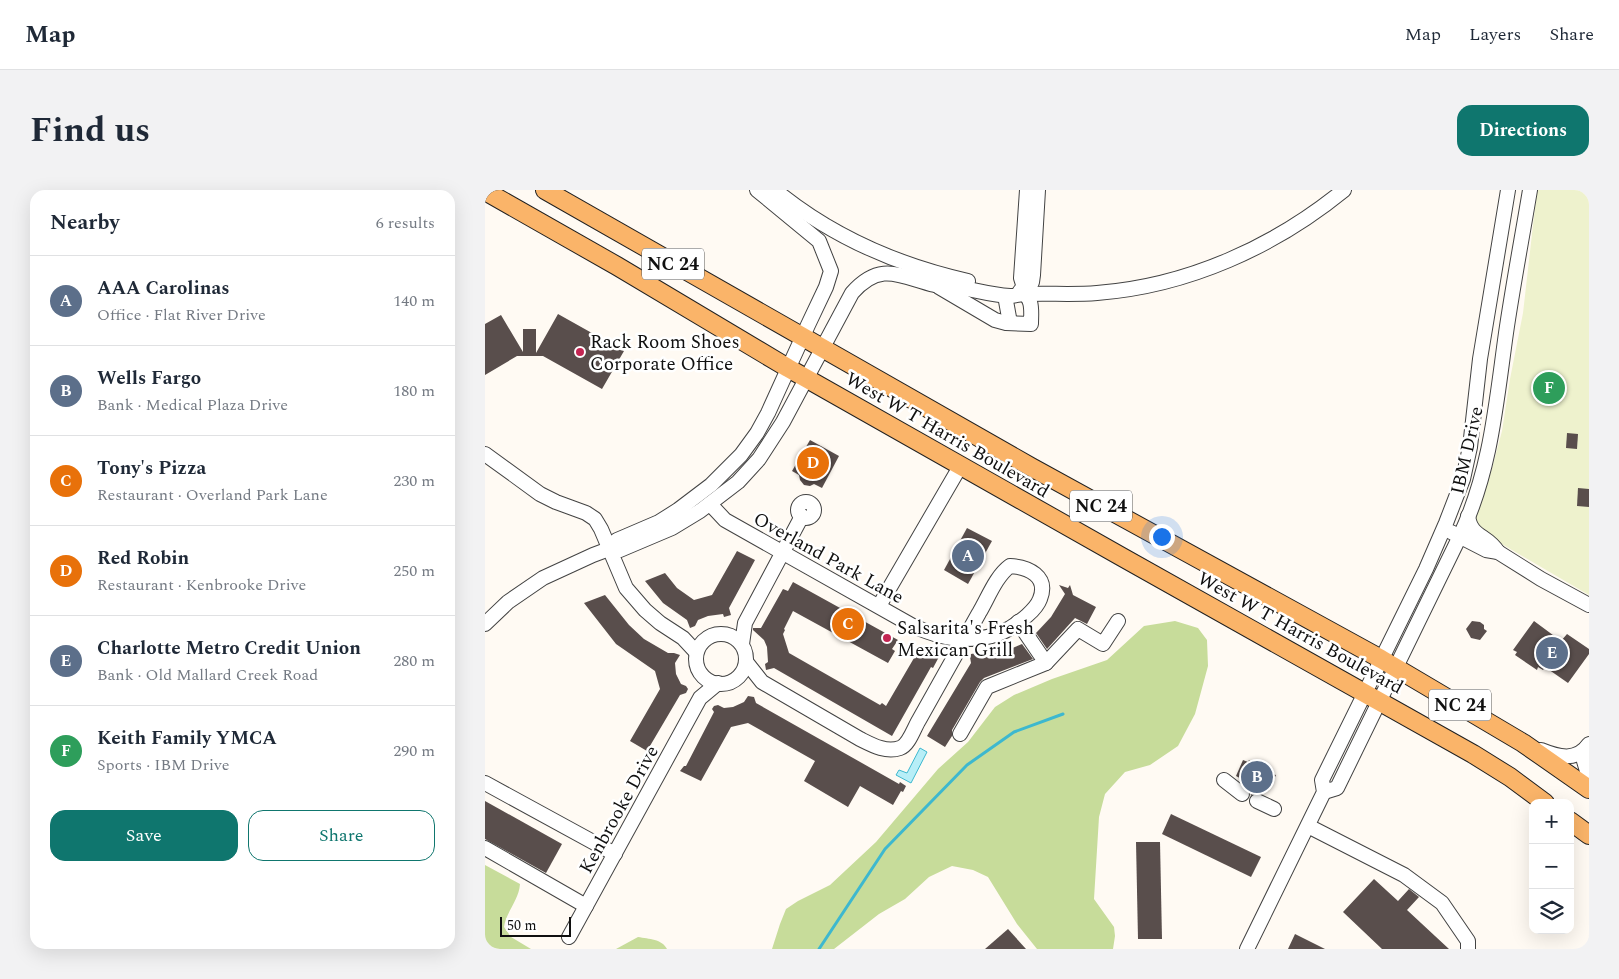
<!DOCTYPE html>
<meta charset="utf-8">
<style>
:root{--surface:#fff;--page:#f2f2f3;--text:#1f2937;--muted:#747a83;--line:#e0e1e3;--accent:#0f766e}
body{margin:0;font-family:Spectral,serif;background:var(--page);color:var(--text)}
.controls{position:absolute;right:15px;bottom:15px;display:grid;overflow:hidden;border-radius:10px;box-shadow:0 5px 20px #0002}
.controls button{width:45px;height:45px;display:grid;place-items:center;padding:0;border:0;border-bottom:1px solid var(--line);background:var(--surface);color:var(--text);font:25px sans-serif}
.scale{position:absolute;left:15px;bottom:12px;width:71px;box-sizing:border-box;padding-left:5px;border:2px solid #101010;border-top:0;font-size:14px;line-height:18px;white-space:nowrap;color:#101010;-webkit-text-stroke:4px #fff;paint-order:stroke}
.you{position:absolute;left:676px;top:346px;width:18px;height:18px;margin:-12px;border:4px solid #fff;border-radius:50%;background:#1a73e8;box-shadow:0 0 0 8px #1a73e833}
.badge{display:grid;place-items:center;width:32px;height:32px;border-radius:50%;background:var(--accent);color:#fff;font-size:16px;font-weight:700}
.pin{position:absolute;translate:-50% -50%;border:2px solid #fff;box-shadow:0 1px 5px #0006}
.list{margin:0;padding:0;list-style:none}
h2{display:flex;justify-content:space-between;align-items:center;height:65px;margin:0;padding:0 20px;font-size:21px}
h2 small{font-size:16px;font-weight:400;color:var(--muted)}
.list li{display:grid;grid-template-columns:32px 1fr auto;gap:15px;align-items:center;box-sizing:border-box;height:90px;padding:0 20px;border-top:1px solid var(--line)}
.list b{display:block;font-size:19px;white-space:nowrap}
.list p{margin:0;font-size:16px;white-space:nowrap;color:var(--muted)}
.list em{font-size:16px;font-style:normal;color:var(--muted)}
.actions{display:flex;gap:10px;padding:15px 20px}
.actions a{flex:1;padding:11px 0;border:1px solid var(--accent);border-radius:15px;text-align:center;font-size:18px;color:var(--accent)}
.actions .main{background:var(--accent);color:#fff}
.icon{flex:none;width:28px;height:28px;fill:none;stroke:currentColor;stroke-width:2;stroke-linecap:round;stroke-linejoin:round}
.map{position:relative;flex:none;width:1104px;height:759px;overflow:hidden;border-radius:15px}
header{display:flex;align-items:center;gap:30px;box-sizing:border-box;height:70px;padding:0 25px;background:var(--surface);border-bottom:1px solid var(--line)}
header strong{font-size:24px}
nav{display:flex;gap:28px;margin-inline-start:auto;font-size:18px}
.intro{display:flex;align-items:center;justify-content:space-between;box-sizing:border-box;height:120px;padding:0 30px}
h1{margin:0;font-size:35px}
.button{padding:12px 22px;border-radius:15px;background:var(--accent);color:#fff;font-size:18px;font-weight:700}
main{display:flex;gap:30px;padding:0 30px}
aside{flex:1;background:var(--surface);border-radius:15px;box-shadow:0 5px 20px #0002}
.map>svg:first-child{display:block}
.forest{fill:#c7dc9a}
.pitch{fill:#eef2cd}
.water{fill:#b7eef7;stroke:#3db8cf}
.lines{fill:none;stroke-linecap:round;stroke-linejoin:round}
.stream{stroke:#3db8cf;stroke-width:3}
.building{fill:#594e4c}
.minor-casing{stroke:#434343;stroke-width:16}
.major-casing{stroke:#212121;stroke-width:20}
.minor{stroke:#fff;stroke-width:14}
.major{stroke:#fab469;stroke-width:18}
.poi-dot{fill:#c32552;stroke:#fff;stroke-width:2}
.labels{text-anchor:middle;stroke-width:5;stroke-linejoin:round;paint-order:stroke}
.shield{fill:#fff;stroke:#585858;stroke-width:1}
.shield-label{font-size:18px;font-weight:bold;fill:#101010}
.poi-label{font-size:19px;fill:#101010;stroke:#fff;text-anchor:start}
.street-label{font-size:19px;fill:#101010;stroke:#fff}
</style>
<header>
<strong>Map</strong>
<nav><a>Map</a><a>Layers</a><a>Share</a></nav>
</header>
<div class="intro"><h1>Find us</h1><a class="button">Directions</a></div>
<main>
<aside>
<h2>Nearby<small>6 results</small></h2>
<ul class="list">
<li><span class="badge" style="background:#5c6f8a">A</span><div><b>AAA Carolinas</b><p>Office · Flat River Drive</p></div><em>140 m</em></li>
<li><span class="badge" style="background:#5c6f8a">B</span><div><b>Wells Fargo</b><p>Bank · Medical Plaza Drive</p></div><em>180 m</em></li>
<li><span class="badge" style="background:#e8710a">C</span><div><b>Tony's Pizza</b><p>Restaurant · Overland Park Lane</p></div><em>230 m</em></li>
<li><span class="badge" style="background:#e8710a">D</span><div><b>Red Robin</b><p>Restaurant · Kenbrooke Drive</p></div><em>250 m</em></li>
<li><span class="badge" style="background:#5c6f8a">E</span><div><b>Charlotte Metro Credit Union</b><p>Bank · Old Mallard Creek Road</p></div><em>280 m</em></li>
<li><span class="badge" style="background:#2e9e5b">F</span><div><b>Keith Family YMCA</b><p>Sports · IBM Drive</p></div><em>290 m</em></li>
</ul>
<div class="actions"><a class="main">Save</a><a>Share</a></div>
</aside>
<div class="map">
<svg width="1104" height="759" viewBox="0 0 1104 759">
<rect width="100%" height="100%" fill="#fffaf3"/>
<g class="forest">
<polygon points="690,431 713,438 722,450 723,476 710,524 693,556 665,575 640,582 620,604 614,627 609,709 629,737 630,746 628,759 552,759 532,734 503,687 488,680 467,676 444,687 420,709 394,724 349,759 287,759 295,734 301,719 313,711 345,695 391,652 453,579 483,552 510,517 529,505 567,489 622,470 659,436"/>
<path d="M0,675L35,694C34,710 21,722 19,737L26,747L46,759H0Z"/>
<path d="M153,747C164,749 177,749 182,759H131Z"/>
</g>
<polygon class="pitch" points="1052,0 1104,0 1104,405 998,343 989,332 1006,282 1017,241 1025,189 1038,123"/>
<polygon class="water" points="435,558 442,562 426,593 411,585 414,580 422,583"/>
<g class="lines">
<polyline class="stream" points="334,759 400,659 482,575 529,542 578,524"/>
</g>
<g class="building">
<polygon points="73,124 139,161 117,199 58,166 32,166 0,185 0,134 16,125 38,162 38,139 51,139 51,163"/>
<polygon points="1082,243 1093,244 1092,259 1081,258"/>
<polygon points="325,250 354,266 337,298 329,294 325,296 319,295 315,290 314,285 307,281"/>
<polygon points="1093,298 1104,299 1104,317 1092,316"/>
<polygon points="482,338 507,351 483,394 459,380"/>
<polygon points="252,361 270,370 244,418 246,425 239,427 238,424 223,426 213,430 210,436 205,438 202,430 178,413 160,391 180,383 192,398 209,410 227,405"/>
<polygon points="308,392 413,450 407,459 410,461 403,473 308,421 299,439 300,440 298,444 304,463 395,515 397,513 401,516 436,456 455,465 448,478 446,477 407,546 289,478 281,480 280,474 283,472 282,457 279,450 268,440 268,438 276,438 298,399 303,401"/>
<polygon points="574,395 583,398 585,395 588,405 611,417 602,434 590,428 562,459 551,443 566,427 580,404"/>
<polygon points="120,405 144,435 159,449 183,463 189,463 195,465 190,473 191,484 196,494 201,496 203,499 201,503 195,505 162,561 145,551 175,499 170,481 131,454 99,413"/>
<polygon points="987,431 995,432 999,435 999,439 1002,441 995,450 986,448 981,439"/>
<polygon points="1049,431 1076,451 1082,444 1104,459 1104,464 1083,493 1060,477 1058,480 1053,477 1052,480 1030,465 1032,462 1028,460"/>
<polygon points="537,454 548,469 499,488 495,492 467,540 467,546 460,557 442,546 486,473 485,467 486,464 492,463 493,467 500,467 525,459"/>
<polygon points="263,506 269,507 271,513 414,594 415,592 421,596 418,602 416,601 408,615 375,596 363,617 319,591 330,571 263,533 246,537 216,591 195,581 199,576 201,576 229,522 227,519 229,516 233,515 239,518 248,517 259,512"/>
<polygon points="758,570 763,572 764,570 771,574 772,572 789,581 787,584 791,585 783,601 777,599 776,603 771,602 766,605 765,600 761,596 762,592 751,586"/>
<polygon points="0,611 77,654 61,683 0,649"/>
<polygon points="686,624 776,667 766,687 677,644"/>
<polygon points="651,652 675,652 677,749 653,749"/>
<polygon points="889,689 913,711 924,699 934,707 922,720 964,759 897,759 858,722"/>
<polygon points="523,739 541,759 500,759"/>
<polygon points="810,744 840,759 803,759"/>
</g>
<g class="lines">
<g class="minor-casing">
<g id="minor">
<path d="M290,0C346,46 412,75 483,91"/>
<polyline points="542,0 536,88 541,104 547,92 548,85 553,0"/>
<path d="M454,97L510,130L521,133L546,134C546,121 549,108 535,101"/>
<polyline points="521,111 525,133"/>
<polyline points="0,264 55,304 71,312 101,323 110,329 116,339 141,398 160,420 175,433 198,448 211,462"/>
<circle cx="321" cy="320" r="8"/>
<path d="M225,314L240,330L428,436C444,443 463,449 480,449C495,449 513,446 525,438C535,432 551,420 555,409C564,386 543,377 525,376C511,386 503,408 494,423C474,459 454,495 434,530C429,538 424,555 415,558C401,563 387,555 375,549L277,492L262,473"/>
<path d="M983,326C986,348 1002,344 1013,362"/>
<polyline points="966,342 1001,360 1013,362 1056,389 1104,415"/>
<polyline points="124,359 127,354 132,350 174,332 193,320 226,295 256,265 272,243 283,223 323,135 341,97 346,81 334,51 272,0"/>
<polyline points="394,416 476,275"/>
<polyline points="533,432 561,473 593,439 618,454 633,431"/>
<path d="M0,434L23,412L58,388L108,365L124,359L135,360L187,338L215,321L253,292L274,269L298,232L367,103C396,70 416,87 450,95C457,97 465,96 473,97C490,100 507,105 525,106C530,106 535,104 540,104C564,103 588,105 612,103C703,96 789,57 859,0"/>
<circle cx="236" cy="469" r="25"/>
<polyline points="257,454 260,433 317,326"/>
<polyline points="475,544 502,497 561,473"/>
<polyline points="1101,558 1099,571 1104,588"/>
<path d="M1056,560C1073,567 1092,572 1104,554"/>
<polyline points="739,590 757,604"/>
<polyline points="0,593 130,664"/>
<path d="M839,602L852,598L975,346C1006,280 1011,214 1021,143C1028,95 1037,48 1045,0"/>
<polyline points="772,611 789,619"/>
<polyline points="823,636 919,685 957,713 983,751 983,759"/>
<polyline points="0,658 101,716"/>
<polyline points="84,747 215,508 233,493"/>
<polyline points="762,759 839,602 837,590 941,379 961,333 978,289 985,257 995,169 1023,0"/>
</g>
</g>
<g class="major-casing">
<g id="major">
<polyline points="60,0 546,277 896,469 1038,553 1104,599"/>
<polyline points="0,1 132,76 303,178 637,367 988,564 1025,587 1060,613"/>
<polyline points="1085,631 1104,645"/>
</g>
</g>
<use href="#minor" class="minor"/>
<use href="#major" class="major"/>
</g>
<g class="poi-dot">
<circle cx="95" cy="162" r="5"/>
<circle cx="402" cy="448" r="5"/>
</g>
<g class="labels">
<g class="shield">
<rect x="157" y="58.5" width="62" height="31" rx="4"/>
<rect x="585" y="300.5" width="62" height="31" rx="4"/>
<rect x="944" y="499.5" width="62" height="31" rx="4"/>
</g>
<g class="shield-label">
<text x="188" y="80">NC 24</text>
<text x="616" y="322">NC 24</text>
<text x="975" y="521">NC 24</text>
</g>
<g class="poi-label">
<text x="105" y="158">Rack Room Shoes<tspan x="105" dy="22">Corporate Office</tspan></text>
<text x="412" y="444">Salsarita's Fresh<tspan x="412" dy="22">Mexican Grill</tspan></text>
</g>
<g class="street-label">
<text transform="translate(463 244) rotate(30)" y="7">West W T Harris Boulevard</text>
<text transform="translate(981 260) rotate(-77)" y="7">IBM Drive</text>
<text transform="translate(344 367) rotate(29)" y="7">Overland Park Lane</text>
<text transform="translate(816 442) rotate(29)" y="7">West W T Harris Boulevard</text>
<text transform="translate(133 619) rotate(-61)" y="7">Kenbrooke Drive</text>
</g>
</g>
</svg>
<div class="controls">
<button>+</button>
<button>−</button>
<button><svg class="icon" aria-label="layers" viewBox="0 0 24 24"><path d="M12 4l9 5-9 5-9-5zM3 14l9 5 9-5"/></svg></button>
</div>
<div class="scale">50 m</div>
<div class="you"></div>
<div class="pin badge" style="left:483px;top:366px;background:#5c6f8a">A</div>
<div class="pin badge" style="left:772px;top:587px;background:#5c6f8a">B</div>
<div class="pin badge" style="left:363px;top:434px;background:#e8710a">C</div>
<div class="pin badge" style="left:328px;top:273px;background:#e8710a">D</div>
<div class="pin badge" style="left:1067px;top:463px;background:#5c6f8a">E</div>
<div class="pin badge" style="left:1064px;top:198px;background:#2e9e5b">F</div>
</div>
</main>
